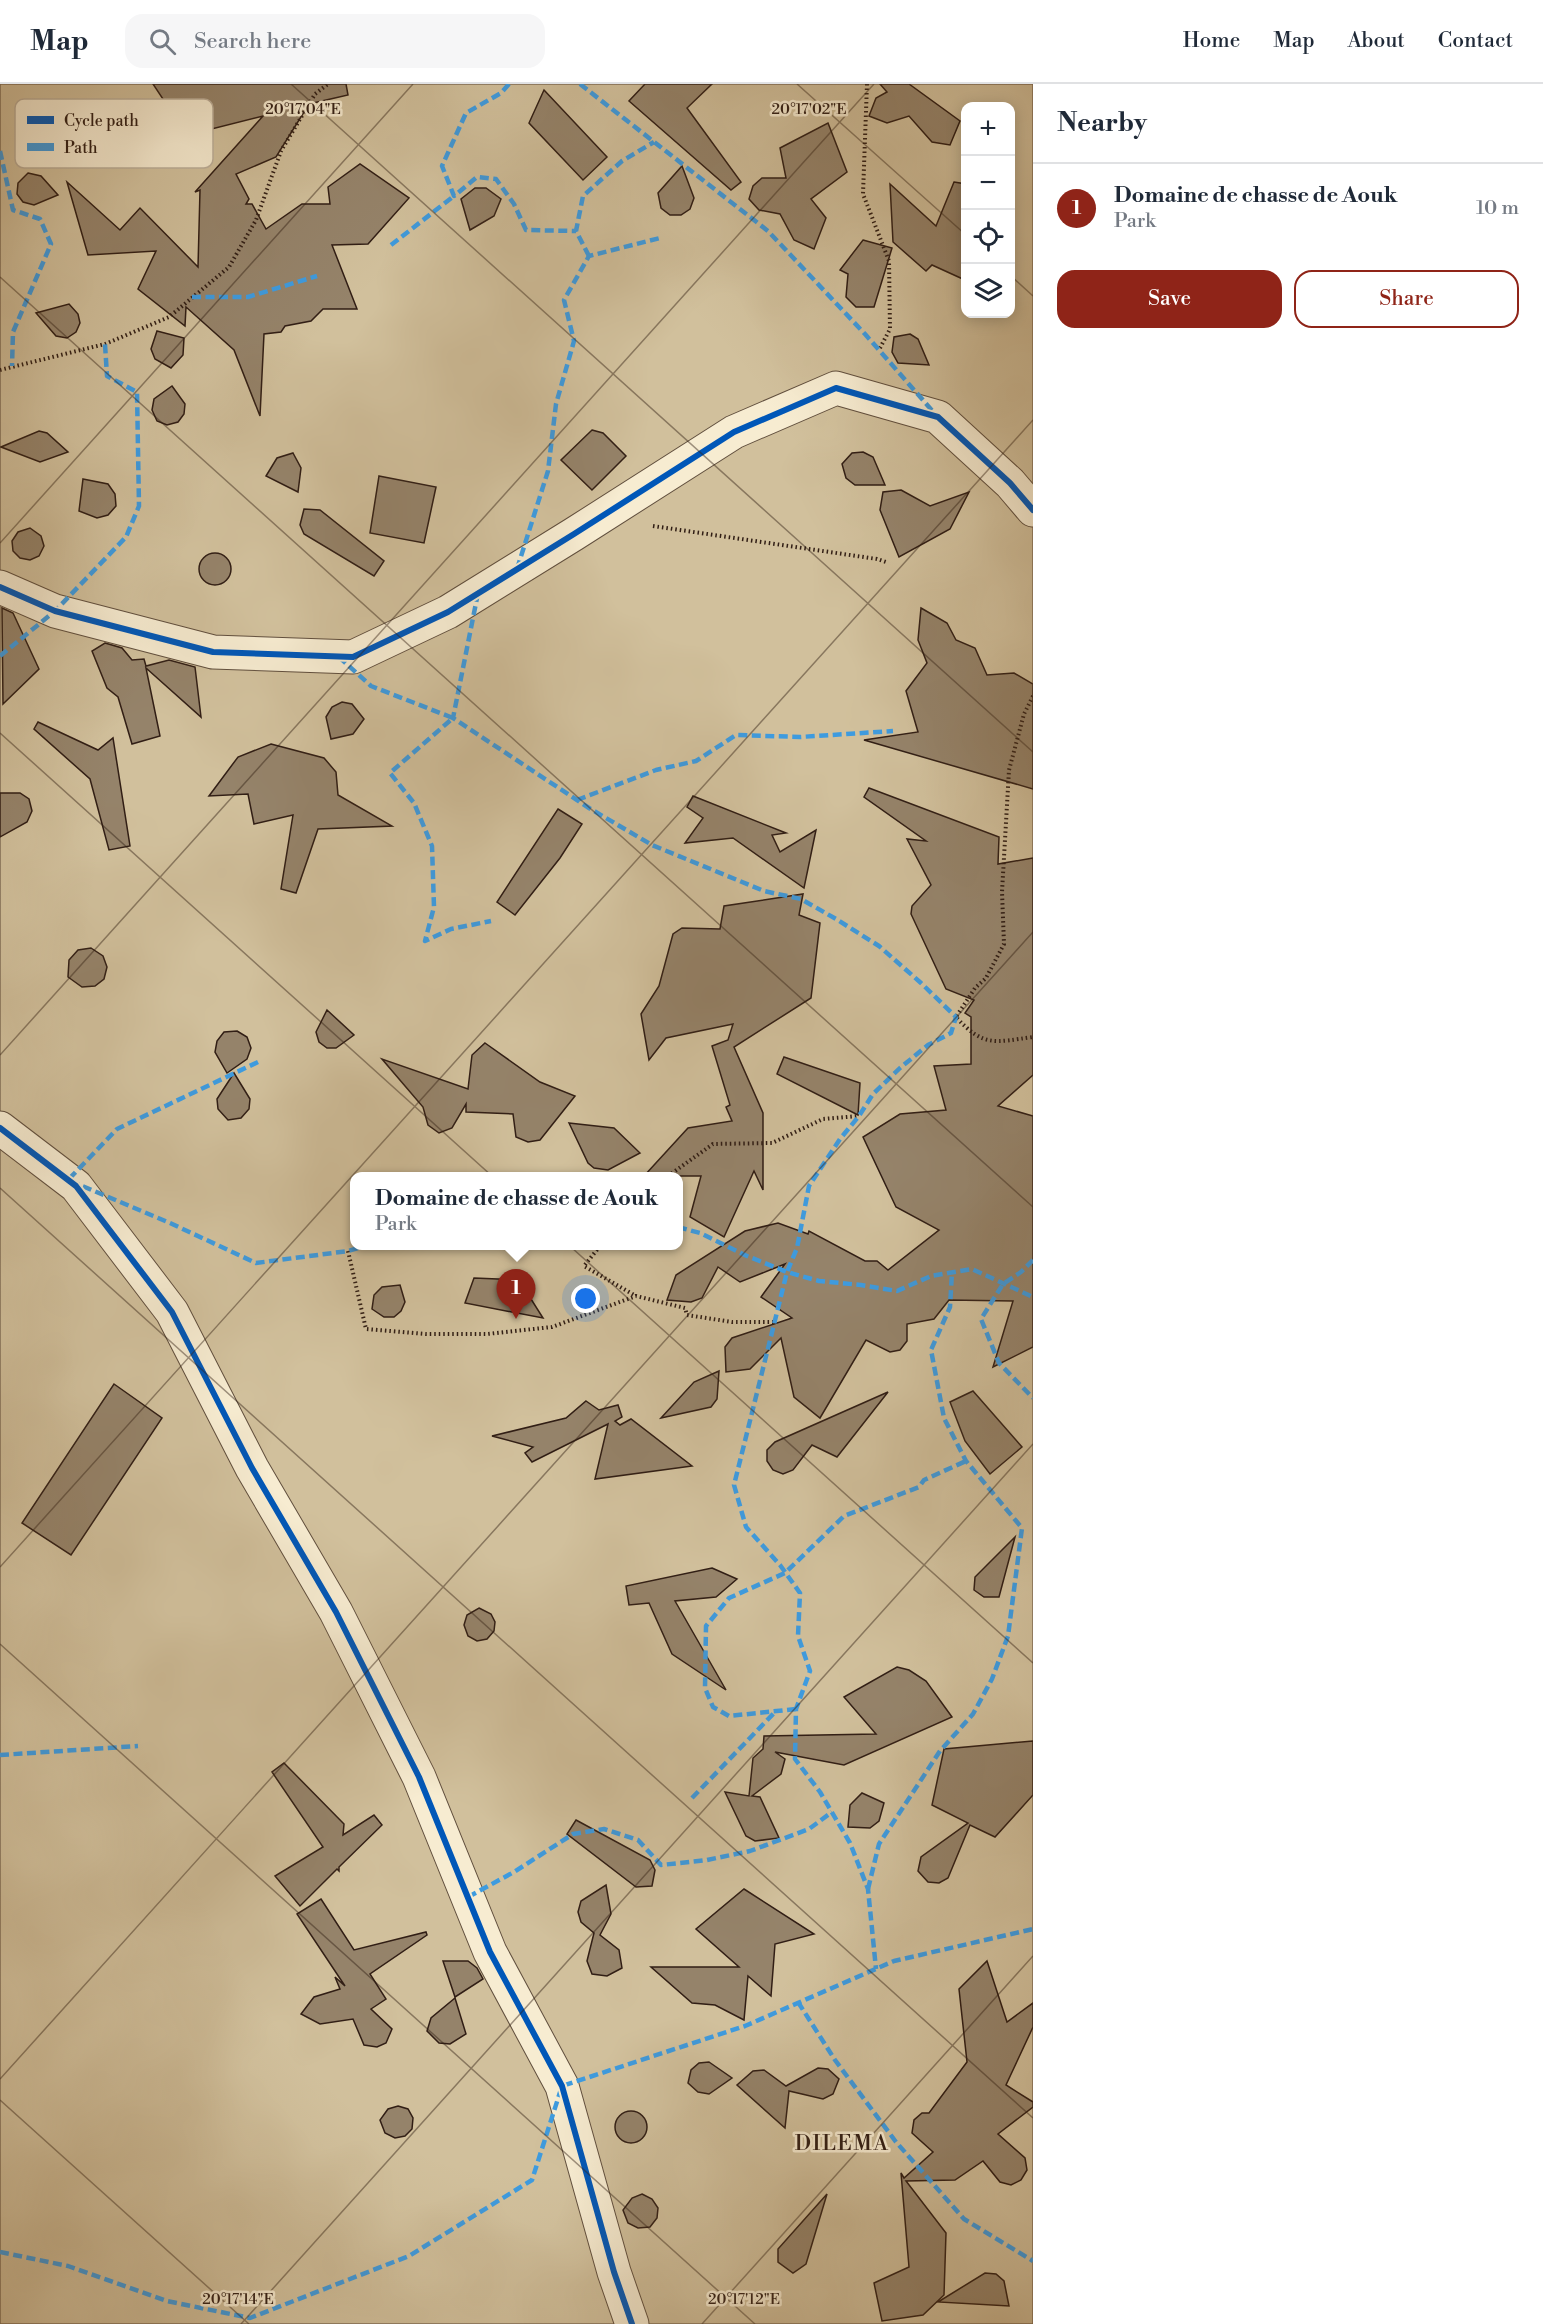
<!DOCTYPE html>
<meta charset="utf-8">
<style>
:root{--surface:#fff;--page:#f6f6f7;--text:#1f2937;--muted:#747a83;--line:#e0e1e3;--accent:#8f2418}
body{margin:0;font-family:"Libre Bodoni",serif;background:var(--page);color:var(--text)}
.controls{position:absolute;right:18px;top:18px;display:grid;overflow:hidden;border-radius:12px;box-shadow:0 3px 15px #0003}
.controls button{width:54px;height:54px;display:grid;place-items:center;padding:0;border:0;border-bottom:2px solid var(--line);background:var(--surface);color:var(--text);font:30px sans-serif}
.you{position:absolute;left:586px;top:1215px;width:21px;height:21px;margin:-15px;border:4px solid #fff;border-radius:50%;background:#1a73e8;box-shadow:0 0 0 9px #1a73e833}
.badge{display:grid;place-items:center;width:39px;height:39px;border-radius:50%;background:var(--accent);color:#fff;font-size:20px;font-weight:700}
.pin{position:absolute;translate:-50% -50px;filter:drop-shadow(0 2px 3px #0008)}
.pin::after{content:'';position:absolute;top:32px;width:21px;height:18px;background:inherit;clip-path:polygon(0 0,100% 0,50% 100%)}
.popup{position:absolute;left:350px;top:1088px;width:333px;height:78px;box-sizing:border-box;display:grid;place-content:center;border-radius:12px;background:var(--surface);filter:drop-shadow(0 2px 4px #0005);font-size:20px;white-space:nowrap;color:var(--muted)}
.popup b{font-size:22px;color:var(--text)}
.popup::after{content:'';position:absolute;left:50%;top:100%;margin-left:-12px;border:12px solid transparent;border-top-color:var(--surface)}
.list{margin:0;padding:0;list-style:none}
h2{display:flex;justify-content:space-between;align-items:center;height:78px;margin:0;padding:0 24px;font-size:26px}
h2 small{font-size:20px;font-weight:400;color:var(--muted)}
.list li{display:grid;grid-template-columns:39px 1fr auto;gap:18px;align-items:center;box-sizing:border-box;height:90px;padding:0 24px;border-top:2px solid var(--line)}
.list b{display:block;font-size:22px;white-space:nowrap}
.list p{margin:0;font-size:20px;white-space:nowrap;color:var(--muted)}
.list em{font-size:20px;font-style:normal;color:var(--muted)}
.actions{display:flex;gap:12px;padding:18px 24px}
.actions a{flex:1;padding:14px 0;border:2px solid var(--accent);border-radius:18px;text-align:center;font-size:21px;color:var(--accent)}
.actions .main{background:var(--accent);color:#fff}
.icon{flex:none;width:33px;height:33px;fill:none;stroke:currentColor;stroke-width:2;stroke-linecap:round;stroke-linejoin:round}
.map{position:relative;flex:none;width:1033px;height:2240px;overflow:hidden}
header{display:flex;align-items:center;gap:36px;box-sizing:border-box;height:84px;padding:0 30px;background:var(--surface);border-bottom:2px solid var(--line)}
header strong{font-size:28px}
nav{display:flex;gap:33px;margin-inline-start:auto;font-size:21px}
.search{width:420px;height:54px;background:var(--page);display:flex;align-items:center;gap:15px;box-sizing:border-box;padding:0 21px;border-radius:18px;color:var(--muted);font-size:22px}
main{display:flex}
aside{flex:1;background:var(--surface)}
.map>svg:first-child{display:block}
.green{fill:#d1c09c;stroke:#816f58;stroke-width:1.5;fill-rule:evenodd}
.building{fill:#95836a;stroke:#311e15;stroke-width:1.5}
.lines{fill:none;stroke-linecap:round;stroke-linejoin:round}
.street-casing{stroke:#614f3e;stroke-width:35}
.path{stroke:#311e15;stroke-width:4;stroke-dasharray:1.5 3;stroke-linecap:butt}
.street{stroke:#f7ecd1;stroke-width:33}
.quiet{stroke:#3e9bdf;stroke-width:4.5;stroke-dasharray:9 4.5;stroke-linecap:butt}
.cycleway-casing{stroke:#f7ecd1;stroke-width:10}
.cycleway{stroke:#0057b8;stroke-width:6}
.ticks{fill:none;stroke:#311e15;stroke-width:1.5;stroke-opacity:0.45}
.labels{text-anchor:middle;stroke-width:5;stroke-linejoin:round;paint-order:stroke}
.quarter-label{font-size:21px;letter-spacing:1.5px;fill:#311e15;stroke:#f7ecd1}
.key{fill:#f7ecd1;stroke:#bcae99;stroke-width:1.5}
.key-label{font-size:16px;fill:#311e15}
.ticks-label{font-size:15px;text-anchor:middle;fill:#311e15;stroke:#f7ecd1;stroke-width:5;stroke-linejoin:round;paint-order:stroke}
</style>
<header>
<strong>Map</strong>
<div class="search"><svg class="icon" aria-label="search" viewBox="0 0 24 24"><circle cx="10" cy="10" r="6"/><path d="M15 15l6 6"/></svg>Search here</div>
<nav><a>Home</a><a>Map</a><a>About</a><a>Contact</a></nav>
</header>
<main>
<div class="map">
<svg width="1033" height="2240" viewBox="0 0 1033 2240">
<rect width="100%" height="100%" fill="#f2e1b8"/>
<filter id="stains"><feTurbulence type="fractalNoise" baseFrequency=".00333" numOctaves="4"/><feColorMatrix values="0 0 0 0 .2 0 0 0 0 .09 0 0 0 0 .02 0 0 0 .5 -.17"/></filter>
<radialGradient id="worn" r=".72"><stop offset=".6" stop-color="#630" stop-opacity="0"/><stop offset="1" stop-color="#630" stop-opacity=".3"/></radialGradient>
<path class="green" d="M0,0H1033V2240H0ZM966,22H1011V230H966ZM354,1092H678V1162H354Z"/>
<g class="building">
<polygon points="153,0 346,0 348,11 309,20 276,73 236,90 249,115 246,120 252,120 266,145 302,120 330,120 328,103 360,80 409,114 368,160 332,161 357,225 323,225 311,237 285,242 281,248 264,250 260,332 234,266 186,223 185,242 138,205 156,167 88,171 67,98 120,146 140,124 198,183 200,106 195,108 263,32 172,55 159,49 156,35 165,18"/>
<polygon points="645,0 712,0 687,24 741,98 731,106 629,17"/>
<polygon points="880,0 909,0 960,37 950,61 932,58 909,32 887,39 869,32 876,14 887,8"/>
<polygon points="544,6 607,73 583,96 529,39"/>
<polygon points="828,39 847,88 811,115 826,134 814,165 794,156 780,130 759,126 749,115 753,102 762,94 786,94 780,64"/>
<polygon points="682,82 694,114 690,125 681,131 670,131 661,124 658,109"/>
<polygon points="28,89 41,92 58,111 34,121 23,118 17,110 18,99"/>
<polygon points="954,98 966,100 965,196 932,181 926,187 893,158 890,100 936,142"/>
<polygon points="475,104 486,104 501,115 494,132 470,146 461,115"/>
<polygon points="863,156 892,164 874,223 856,223 846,213 848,190 840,186"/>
<polygon points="69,220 78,230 80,239 76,248 67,254 56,252 36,229"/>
<polygon points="157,247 184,254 183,271 171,284 155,275 151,265"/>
<polygon points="910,250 918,255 929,281 898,279 892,268 894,253"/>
<polygon points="172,302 185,320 184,330 178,338 167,341 157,337 152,326 154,315"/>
<polygon points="592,346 603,349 626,372 592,406 561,376"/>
<polygon points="39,347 47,349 68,368 40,378 1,363"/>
<polygon points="863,368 873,373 885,401 855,401 846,394 842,380 852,369"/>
<polygon points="293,369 301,384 298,408 266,392 277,374"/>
<polygon points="379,392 436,403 424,459 370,449"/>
<polygon points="83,395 108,400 115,410 116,422 108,431 97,434 79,427"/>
<polygon points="901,406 930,422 969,408 950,445 899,473 880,426 883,408"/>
<polygon points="304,425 320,426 384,477 374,492 304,450 300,441"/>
<polygon points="30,444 41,452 44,462 39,472 30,476 20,474 13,467 12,457 18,448"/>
<circle cx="215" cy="485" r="16"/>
<polygon points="2,524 13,529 39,585 3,620"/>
<polygon points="921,524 947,539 956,556 975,564 987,591 1014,589 1033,600 1033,705 864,656 918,648 906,607 927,579 918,556"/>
<polygon points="105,559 122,564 132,576 144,575 146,582 169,576 195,583 201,633 146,584 160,652 132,660 118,613 107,604 92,567"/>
<polygon points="342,618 352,620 364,635 353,650 331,655 326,633 332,623"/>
<polygon points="38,638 98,666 113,654 130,762 109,766 90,695 34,645"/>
<polygon points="271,660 324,674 336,688 338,711 392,742 318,745 296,809 281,805 293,731 254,740 248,710 209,712 238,673"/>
<polygon points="869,704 999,753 998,780 1033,774 1033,991 998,1022 1033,1032 1033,1263 993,1283 1013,1217 949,1216 934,1235 907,1240 907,1257 900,1266 890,1268 866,1256 820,1334 794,1313 781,1254 750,1285 726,1288 725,1263 732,1254 792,1234 761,1213 785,1180 740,1198 718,1183 702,1214 691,1218 667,1216 676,1191 745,1147 778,1139 808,1150 809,1147 865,1177 877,1177 888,1186 939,1146 896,1123 863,1053 900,1030 946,1026 934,982 971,980 971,933 965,929 974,916 946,905 911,830 912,822 931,801 907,755 926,757 864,713"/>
<polygon points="0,709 20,709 29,715 32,727 27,738 0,753"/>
<polygon points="693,712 786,749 772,751 780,768 816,746 804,804 733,754 685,759 703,734 687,723"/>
<polygon points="558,725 582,740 560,774 515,831 497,818"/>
<polygon points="803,810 799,831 820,839 811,914 734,963 763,1029 763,1106 754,1087 724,1153 690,1133 701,1092 644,1092 688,1044 732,1037 726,1023 730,1021 712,962 728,956 733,940 666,954 649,976 641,930 659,902 673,850 682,844 720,845 724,822"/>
<polygon points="91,864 103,872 107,883 104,895 95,902 82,903 68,893 69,876 78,866"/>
<polygon points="327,926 354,951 336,964 327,964 319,958 316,948"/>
<polygon points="237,947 247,953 251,964 247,975 227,989 215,968 217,957 224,948"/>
<polygon points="485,959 540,998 575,1012 540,1056 528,1058 516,1053 513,1030 466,1028 466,1020 452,1044 439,1049 428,1041 423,1023 382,975 468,1005 472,971"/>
<polygon points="784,973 860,999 858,1031 777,990"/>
<polygon points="234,989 250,1015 249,1025 241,1034 228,1036 218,1025 217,1015"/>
<polygon points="569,1039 614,1044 640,1069 608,1086 594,1084 588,1079"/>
<polygon points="474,1194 519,1196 543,1234 465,1219"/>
<polygon points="400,1201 405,1218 401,1227 394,1233 384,1233 372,1225 374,1211 382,1203"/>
<polygon points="719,1287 717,1315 711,1323 661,1334 694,1298"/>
<polygon points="114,1300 162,1334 71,1471 22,1439"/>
<polygon points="973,1307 1022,1363 990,1390 965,1357 950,1318"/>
<polygon points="888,1308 837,1373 812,1361 793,1386 783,1390 773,1386 767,1377 767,1366 775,1358"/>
<polygon points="586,1317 599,1326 618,1321 622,1333 615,1337 620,1341 631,1335 692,1382 595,1395 608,1340 532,1378 525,1369 533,1363 492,1352 566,1334"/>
<polygon points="1015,1453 999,1513 984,1513 974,1506 975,1493"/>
<polygon points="712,1484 737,1495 716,1513 675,1517 726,1606 672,1570 649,1519 629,1521 626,1502"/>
<polygon points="479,1524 491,1530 495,1538 494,1547 487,1555 477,1557 468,1552 464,1541 467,1531"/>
<polygon points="897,1583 909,1586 926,1597 952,1633 844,1681 775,1668 785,1675 781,1690 752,1712 760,1713 779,1754 755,1757 746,1752 725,1708 749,1712 753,1674 763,1665 764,1652 876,1650 844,1613"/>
<polygon points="1033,1657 1033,1711 995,1753 970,1741 948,1794 939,1799 928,1798 918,1787 921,1773 968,1739 932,1721 944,1665"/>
<polygon points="284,1679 344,1740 343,1751 374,1731 382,1741 339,1783 339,1787 337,1785 300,1822 275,1792 323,1763 272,1688"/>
<polygon points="862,1709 884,1719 879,1737 870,1744 848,1743 850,1721"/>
<polygon points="576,1736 650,1776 655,1786 652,1802 636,1803 567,1750"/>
<polygon points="606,1801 611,1830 600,1851 619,1866 622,1884 607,1892 592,1890 587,1877 594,1849 581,1838 578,1828 581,1817"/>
<polygon points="744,1805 814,1850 775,1860 771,1912 748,1892 744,1936 715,1921 692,1919 651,1883 739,1883 696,1845"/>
<polygon points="321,1815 354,1866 426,1848 427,1851 370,1890 386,1915 371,1925 392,1945 386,1959 377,1963 364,1961 353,1935 320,1940 301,1930 314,1913 340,1905 335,1893 345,1902 297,1830"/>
<polygon points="443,1877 468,1877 477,1884 483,1895 455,1913"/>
<polygon points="987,1877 1007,1938 1033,1919 1033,1943 1006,2001 1033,2018 1033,2023 998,2050 1025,2074 1027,2086 1021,2096 1011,2101 1000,2098 983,2077 955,2096 906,2097 946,2149 944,2211 923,2231 882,2237 874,2199 909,2183 901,2089 904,2094 933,2068 912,2049 914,2036 922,2029 929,2029 967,1978 959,1905"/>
<polygon points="455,1914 466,1950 450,1960 439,1959 427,1947 431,1934"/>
<polygon points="709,1978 732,1994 709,2010 698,2008 688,1999 691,1986 699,1979"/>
<polygon points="818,1984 828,1985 839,1995 833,2010 823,2015 789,2007 785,2044 737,2001 753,1987 764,1986 786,2002"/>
<polygon points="398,2022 408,2025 413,2034 412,2045 405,2052 395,2054 385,2049 380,2036 388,2025"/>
<circle cx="631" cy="2043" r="16"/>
<polygon points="642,2110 652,2115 658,2124 657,2134 650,2143 638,2144 628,2139 623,2126 632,2114"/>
<polygon points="827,2110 806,2180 793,2189 778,2178 778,2165"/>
<polygon points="985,2189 996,2190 1004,2197 1009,2222 938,2218"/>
</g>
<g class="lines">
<g class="street-casing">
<g id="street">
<polyline points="0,503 55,527 213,568 353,573 448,528 574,450 734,348 836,304 938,333 1010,399 1033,426"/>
<polyline points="0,1044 76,1102 172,1228 252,1384 336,1528 419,1693 490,1868 562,2002 614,2188 632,2240"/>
</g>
</g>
<g class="path">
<polyline points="867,0 863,110 889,177 890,245 879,266"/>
<polyline points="0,286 105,260 169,233 229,183 256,136 281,67 315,10 328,0"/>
<polyline points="653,442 877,475 886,478"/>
<path d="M1033,612L1024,630L1009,686L1002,808L1004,860L986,894L975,904L956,933C984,964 995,958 1033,953"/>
<polyline points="668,1092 713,1060 772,1059 823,1035 859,1032"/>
<polyline points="600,1162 584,1182 636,1212"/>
<polyline points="348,1167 366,1245 426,1250 487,1250 552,1243 636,1212 685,1224 687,1231 732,1238 774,1238"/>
</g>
<use href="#street" class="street"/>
<g class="quiet">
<polyline points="509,0 501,9 466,29 442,82 454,112 477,93 496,95 514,120 526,146 576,147"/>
<polyline points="580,0 768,147 865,250 936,331"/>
<polyline points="0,67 13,126 40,135 51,160 13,248 12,282"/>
<polyline points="391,161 454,112"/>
<polyline points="589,172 576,147 583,112 622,77 654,58"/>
<polyline points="192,213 248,213 317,192"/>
<polyline points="517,485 548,387 556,320 574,257 564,216 589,172 660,154"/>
<polyline points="478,509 453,634 589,724 652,761 764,807 801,815 836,835 879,862 921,899 956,933 951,949 928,961 900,984 873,1010 859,1032 840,1055 809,1102 797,1164 787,1188 734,1401 746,1443 780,1481 800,1509 798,1552 810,1587 796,1625 795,1675 820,1708 850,1759 868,1805 876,1885"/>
<polyline points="0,572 55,527 126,453 139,422 137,308 107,292 105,260"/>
<polyline points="339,573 371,602 453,634 390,689 414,719 432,762 434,823 425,857 451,845 491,837"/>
<polyline points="577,716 656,686 696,677 736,651 800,653 893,647"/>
<polyline points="258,978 117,1045 68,1096 170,1139 256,1179 348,1167 365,1162"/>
<polyline points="678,1143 700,1149 747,1172 787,1188 819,1197 861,1201 897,1207 931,1192 972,1185 1033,1213"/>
<polyline points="1033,1176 1021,1188 1003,1200 981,1235 999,1279 1033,1314"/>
<polyline points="796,1625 729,1632 713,1623 705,1604 706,1542 729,1514 785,1489 844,1432 919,1403 924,1396 966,1377"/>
<polyline points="0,1671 138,1662"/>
<polyline points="692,1714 775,1628"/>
<polyline points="868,1805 879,1760 940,1667 973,1630 992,1595 1008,1552 1022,1444 966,1377 944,1334 931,1266 950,1223 952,1188"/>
<polyline points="468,1813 514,1788 573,1750 604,1745 638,1756 661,1781 707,1776 750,1767 809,1745 832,1728"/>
<polyline points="798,1918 835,1976 896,2058 964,2135 1033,2177"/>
<polyline points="0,2168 68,2182 167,2217 250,2234 409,2172 532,2096 562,2002 745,1942 894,1877 1033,1845"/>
</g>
<g class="cycleway-casing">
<g id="cycleway">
<polyline points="0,503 55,527 213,568 353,573 448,528 574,450 734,348 836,304 938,333 1010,399 1033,426"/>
<polyline points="0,1044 76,1102 172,1228 252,1384 336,1528 419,1693 490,1868 562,2002 614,2188 632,2240"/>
</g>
</g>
<use href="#cycleway" class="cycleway"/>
</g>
<path class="ticks" d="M291,0L1033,668M797,0L966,151M1011,192L1033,212M0,193L1033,1123M0,459L413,0M0,649L1033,1579M0,971L874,0M0,1104L1033,2034M0,1483L1033,336M0,1560L755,2240M0,1995L1033,848M0,2016L249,2240M241,2240L1033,1360M702,2240L1033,1872"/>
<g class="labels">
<g class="quarter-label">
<text x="842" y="2066">DILEMA</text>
</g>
</g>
<rect x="15" y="15" width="198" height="69" rx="9" class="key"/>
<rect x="27" y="32" width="27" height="8" fill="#0057b8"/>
<rect x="27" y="59" width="27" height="8" fill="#3e9bdf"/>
<g class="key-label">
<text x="64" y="42">Cycle path</text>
<text x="64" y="69">Path</text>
</g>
<g class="ticks-label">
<text x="809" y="30">20°17'02"E</text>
<text x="303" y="30">20°17'04"E</text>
<text x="238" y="2220">20°17'14"E</text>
<text x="744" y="2220">20°17'12"E</text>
</g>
<rect width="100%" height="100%" filter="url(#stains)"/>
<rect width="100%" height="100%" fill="url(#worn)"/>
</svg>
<div class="controls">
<button>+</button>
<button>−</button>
<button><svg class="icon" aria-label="locate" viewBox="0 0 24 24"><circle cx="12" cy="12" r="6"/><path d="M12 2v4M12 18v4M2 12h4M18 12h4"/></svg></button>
<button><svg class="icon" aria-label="layers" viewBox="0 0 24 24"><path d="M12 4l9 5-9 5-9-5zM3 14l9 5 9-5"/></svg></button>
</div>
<div class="you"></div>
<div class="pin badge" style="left:516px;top:1235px">1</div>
<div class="popup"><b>Domaine de chasse de Aouk</b>Park</div>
</div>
<aside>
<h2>Nearby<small></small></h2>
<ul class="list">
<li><span class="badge">1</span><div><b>Domaine de chasse de Aouk</b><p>Park</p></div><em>10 m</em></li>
</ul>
<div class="actions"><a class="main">Save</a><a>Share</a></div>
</aside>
</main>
